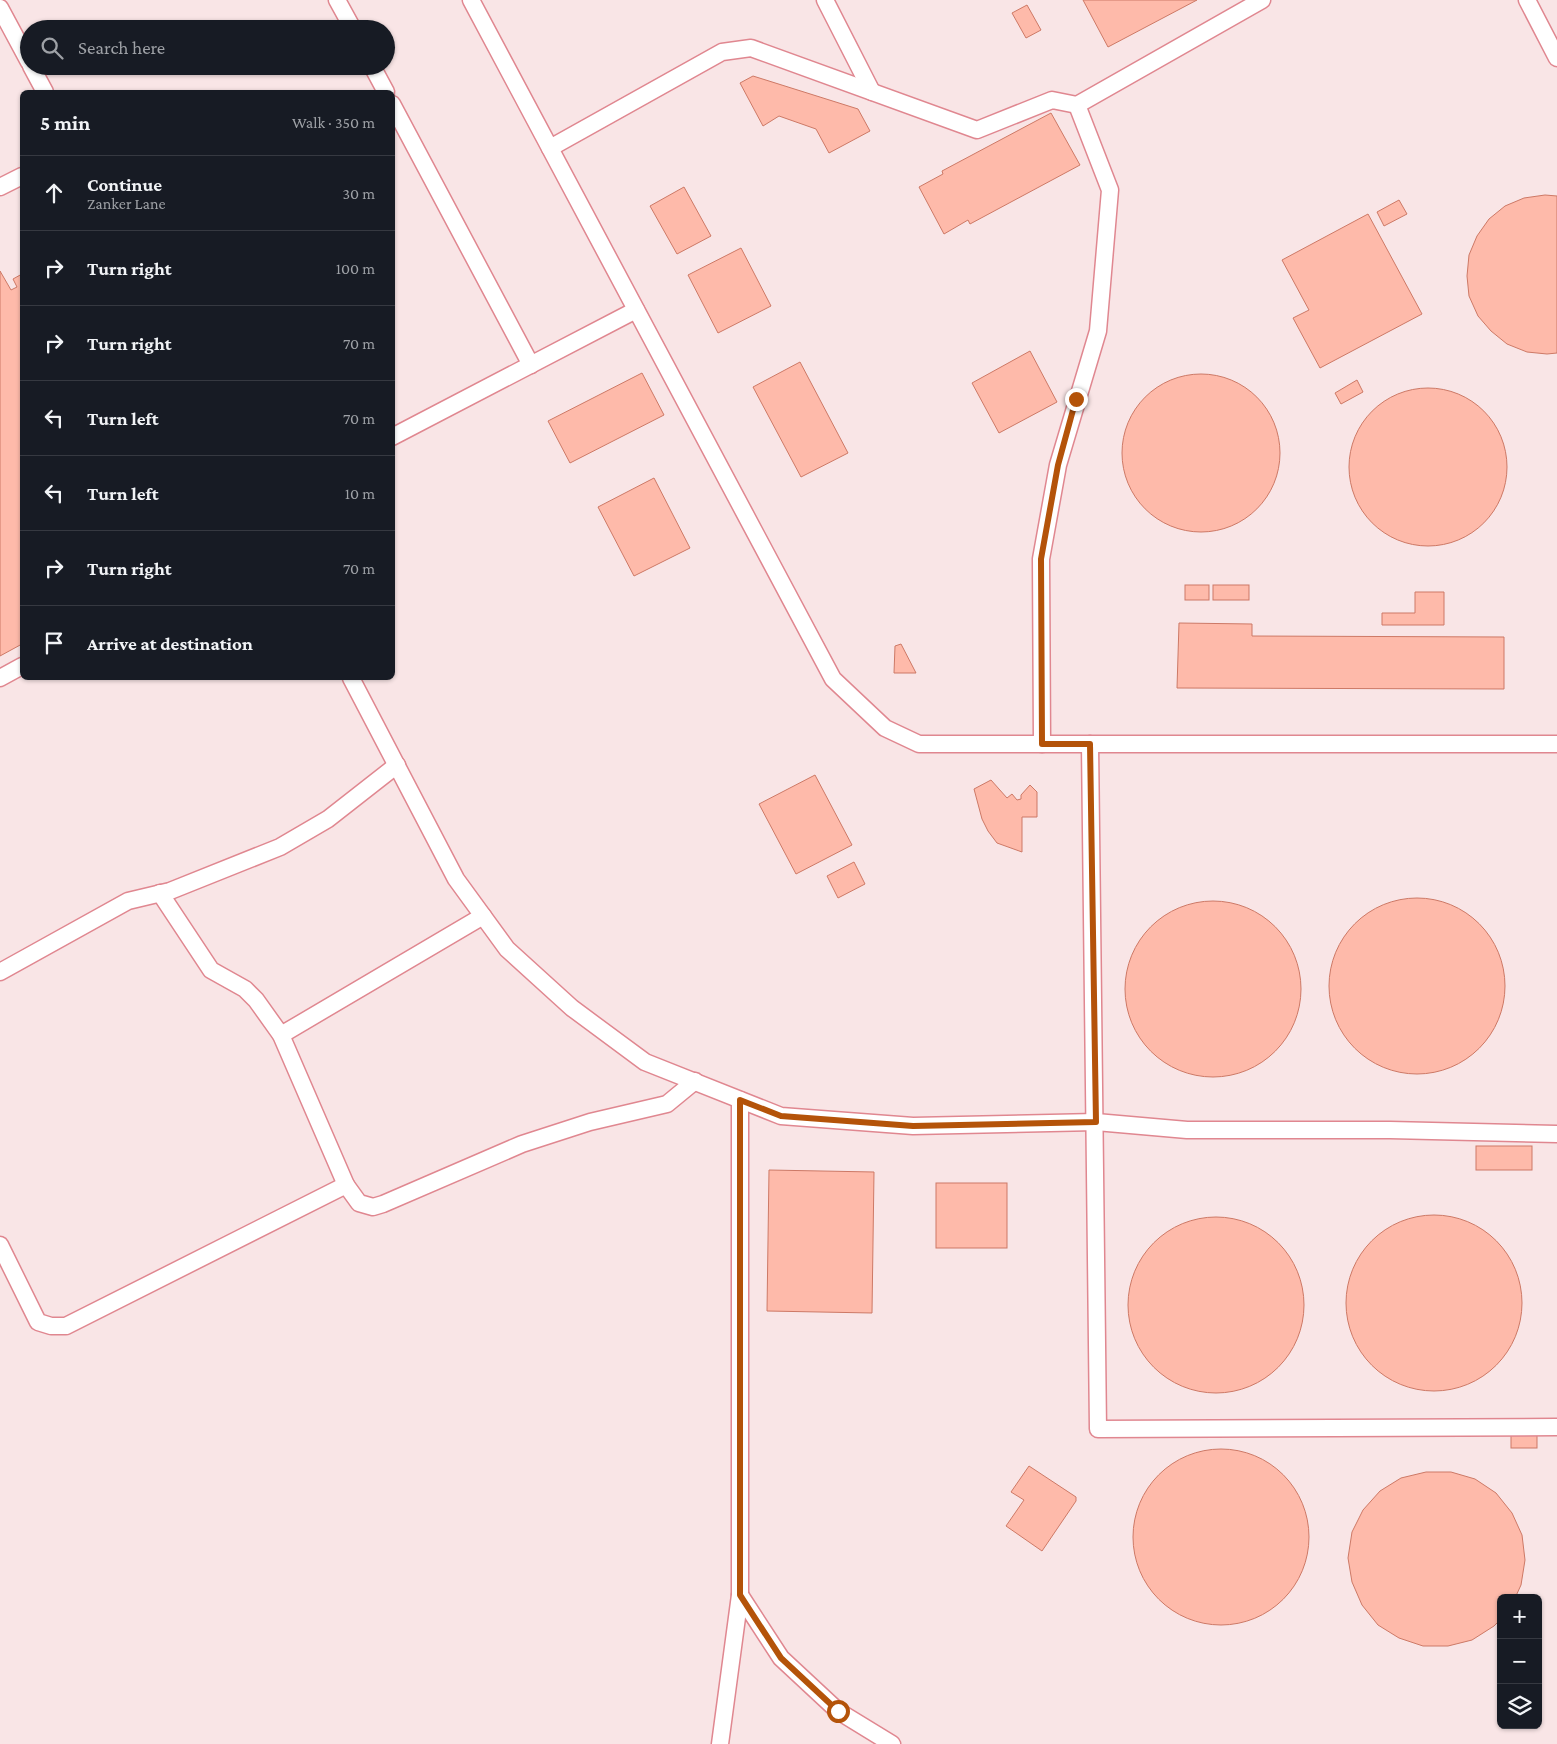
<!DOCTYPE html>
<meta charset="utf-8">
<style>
:root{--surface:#171b24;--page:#242831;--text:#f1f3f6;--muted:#9ea1a6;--line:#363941}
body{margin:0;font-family:"Crimson Pro",serif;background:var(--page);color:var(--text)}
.controls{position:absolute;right:15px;bottom:15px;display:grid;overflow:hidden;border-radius:8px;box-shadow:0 1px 4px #0004}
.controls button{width:45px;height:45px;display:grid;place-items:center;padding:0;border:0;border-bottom:1px solid var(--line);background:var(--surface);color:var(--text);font:25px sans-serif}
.stop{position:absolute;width:15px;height:15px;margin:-11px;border:4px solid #b45309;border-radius:50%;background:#fff}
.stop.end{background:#b45309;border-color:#fff;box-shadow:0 1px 5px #0008}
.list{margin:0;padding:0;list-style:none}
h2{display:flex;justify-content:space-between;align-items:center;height:65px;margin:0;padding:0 20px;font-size:21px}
h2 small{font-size:16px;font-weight:400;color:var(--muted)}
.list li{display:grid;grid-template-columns:32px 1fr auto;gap:15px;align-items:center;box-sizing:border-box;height:75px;padding:0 20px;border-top:1px solid var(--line)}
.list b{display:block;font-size:19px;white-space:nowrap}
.list p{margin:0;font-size:16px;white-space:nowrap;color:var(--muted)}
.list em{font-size:16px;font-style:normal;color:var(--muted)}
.icon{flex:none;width:28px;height:28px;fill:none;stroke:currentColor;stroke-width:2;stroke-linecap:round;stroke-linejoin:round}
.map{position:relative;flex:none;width:1557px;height:1744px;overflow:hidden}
.search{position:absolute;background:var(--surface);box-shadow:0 1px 4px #0004;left:20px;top:20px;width:375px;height:55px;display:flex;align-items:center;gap:12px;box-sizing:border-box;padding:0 18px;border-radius:28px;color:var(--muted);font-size:19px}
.panel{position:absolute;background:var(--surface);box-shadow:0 1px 4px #0004;left:20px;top:90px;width:375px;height:590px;border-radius:8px}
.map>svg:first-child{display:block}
.building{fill:#febaaa;stroke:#cd7966}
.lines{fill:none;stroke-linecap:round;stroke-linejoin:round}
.lane-casing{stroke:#e08790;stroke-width:19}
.lane{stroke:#fff;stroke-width:16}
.route{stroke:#b45309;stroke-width:6}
</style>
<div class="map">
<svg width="1557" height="1744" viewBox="0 0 1557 1744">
<rect width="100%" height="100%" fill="#f9e5e6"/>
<g class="building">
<polygon points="1083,0 1197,0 1108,47"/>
<polygon points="1027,5 1041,30 1026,38 1012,13"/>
<polygon points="753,76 858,109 870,131 829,153 816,129 779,116 763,126 740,83"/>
<polygon points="1051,113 1080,165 970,224 968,220 944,234 919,187 943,174 942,171"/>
<polygon points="684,187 711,236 677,254 650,206"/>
<polygon points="1545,195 1557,196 1557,353 1547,354 1527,352 1507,344 1491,331 1478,316 1469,296 1467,276 1469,255 1477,236 1489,219 1505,206 1524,198"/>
<polygon points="1399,200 1407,214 1384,226 1377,212"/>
<polygon points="1368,214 1422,314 1320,368 1293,318 1309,310 1282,260"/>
<polygon points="741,248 771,306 718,333 688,275"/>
<polygon points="0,271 11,290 17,287 13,279 22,274 22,644 0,656"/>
<polygon points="1030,351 1057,402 999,433 972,383"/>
<polygon points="800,362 848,453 801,477 753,387"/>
<polygon points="642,373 664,415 570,463 548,421"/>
<circle cx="1201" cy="453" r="79"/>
<polygon points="1357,380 1363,392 1341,404 1335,393"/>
<circle cx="1428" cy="467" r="79"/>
<polygon points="654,478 690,548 634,576 598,507"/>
<rect x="1185" y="585" width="24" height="15"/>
<rect x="1213" y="585" width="36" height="15"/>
<polygon points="1415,592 1444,592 1444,625 1382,625 1382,613 1415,613"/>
<polygon points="1179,623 1252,624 1252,636 1504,637 1504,689 1177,688"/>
<polygon points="901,644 916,673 894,673 895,646"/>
<polygon points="815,775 852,845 796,874 759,804"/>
<polygon points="991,780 1007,798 1012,794 1017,800 1021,799 1021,795 1030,785 1037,792 1037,817 1022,817 1022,852 997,843 988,831 982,819 974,789"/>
<polygon points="854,862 865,884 838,898 827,876"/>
<circle cx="1417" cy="986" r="88"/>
<circle cx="1213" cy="989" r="88"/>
<rect x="1476" y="1146" width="56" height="24"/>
<polygon points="769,1170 874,1172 872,1313 767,1311"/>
<rect x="936" y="1183" width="71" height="65"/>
<circle cx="1434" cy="1303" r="88"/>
<circle cx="1216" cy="1305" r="88"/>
<rect x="1511" y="1435" width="26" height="13"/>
<circle cx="1221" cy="1537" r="88"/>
<polygon points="1029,1466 1076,1497 1076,1501 1042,1551 1006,1526 1024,1500 1011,1492"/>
<polygon points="1426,1472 1451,1472 1475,1479 1496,1493 1512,1513 1522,1535 1525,1560 1521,1585 1515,1598 1501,1598 1501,1619 1494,1626 1472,1640 1448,1646 1423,1646 1399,1638 1378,1625 1362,1605 1352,1582 1348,1558 1352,1532 1363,1510 1380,1491 1401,1478"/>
</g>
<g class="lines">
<g class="lane-casing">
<g id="lane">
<polyline points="337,0 353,29"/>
<polyline points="471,0 833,679 885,728 919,744 1557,744"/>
<polyline points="825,0 872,92"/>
<polyline points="1527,0 1557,58"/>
<polyline points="0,8 29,62"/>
<polyline points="31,66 45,92"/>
<polyline points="372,66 386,92"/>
<polyline points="392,104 531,365"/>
<polyline points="550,148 722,52 751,48 977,130 1052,100 1077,105 1262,0"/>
<polyline points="0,187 22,176"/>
<polyline points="392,437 636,310"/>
<polyline points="0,678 22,666"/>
<polyline points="351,678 456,879 507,949 572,1008 645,1062 781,1116 913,1126 1096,1122 1187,1130 1390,1130 1557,1134"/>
<polyline points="1042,744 1041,559 1058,465 1098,331 1110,190 1077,105"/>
<polyline points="1090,744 1098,1429 1557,1427"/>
<polyline points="160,893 211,970 245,989 256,1000 281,1035 346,1185"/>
<polyline points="0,972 128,901 170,891 280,847 328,819 397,765"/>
<polyline points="281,1035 483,916"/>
<polyline points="0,1245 38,1322 51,1326 66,1326 346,1185 359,1203 373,1207 383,1204 522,1144 590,1122 667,1104 695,1081"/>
<polyline points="740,1595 781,1658 838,1711 892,1744"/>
<polyline points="720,1744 740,1595 740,1100"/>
</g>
</g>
<use href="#lane" class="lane"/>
</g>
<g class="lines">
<polyline class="route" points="838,1711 781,1658 740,1595 740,1100 781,1116 913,1126 1096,1122 1090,744 1042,744 1041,559 1058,465 1076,399"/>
</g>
</svg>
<div class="controls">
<button>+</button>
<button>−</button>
<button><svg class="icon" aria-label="layers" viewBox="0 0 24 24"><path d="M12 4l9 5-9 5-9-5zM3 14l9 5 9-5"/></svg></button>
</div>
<div class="stop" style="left:838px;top:1711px"></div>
<div class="stop end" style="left:1076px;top:399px"></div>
<div class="search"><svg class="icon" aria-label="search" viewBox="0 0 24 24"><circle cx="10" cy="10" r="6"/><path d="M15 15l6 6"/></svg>Search here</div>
<section class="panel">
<h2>5 min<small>Walk · 350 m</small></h2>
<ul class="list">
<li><svg class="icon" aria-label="ahead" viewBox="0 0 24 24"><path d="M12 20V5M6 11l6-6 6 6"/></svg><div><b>Continue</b><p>Zanker Lane</p></div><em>30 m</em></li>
<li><svg class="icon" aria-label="right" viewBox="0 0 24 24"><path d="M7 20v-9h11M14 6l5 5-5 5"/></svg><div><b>Turn right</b></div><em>100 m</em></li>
<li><svg class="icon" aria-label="right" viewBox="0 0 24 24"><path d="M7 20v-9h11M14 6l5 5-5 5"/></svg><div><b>Turn right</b></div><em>70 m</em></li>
<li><svg class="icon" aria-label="left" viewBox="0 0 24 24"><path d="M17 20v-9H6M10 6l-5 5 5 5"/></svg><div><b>Turn left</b></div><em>70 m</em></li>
<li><svg class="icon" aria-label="left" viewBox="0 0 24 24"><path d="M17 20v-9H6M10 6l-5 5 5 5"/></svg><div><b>Turn left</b></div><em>10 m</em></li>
<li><svg class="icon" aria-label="right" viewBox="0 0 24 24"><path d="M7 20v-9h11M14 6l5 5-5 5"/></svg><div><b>Turn right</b></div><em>70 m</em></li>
<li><svg class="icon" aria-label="arrive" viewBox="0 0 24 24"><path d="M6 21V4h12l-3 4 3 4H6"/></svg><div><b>Arrive at destination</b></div></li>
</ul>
</section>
</div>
